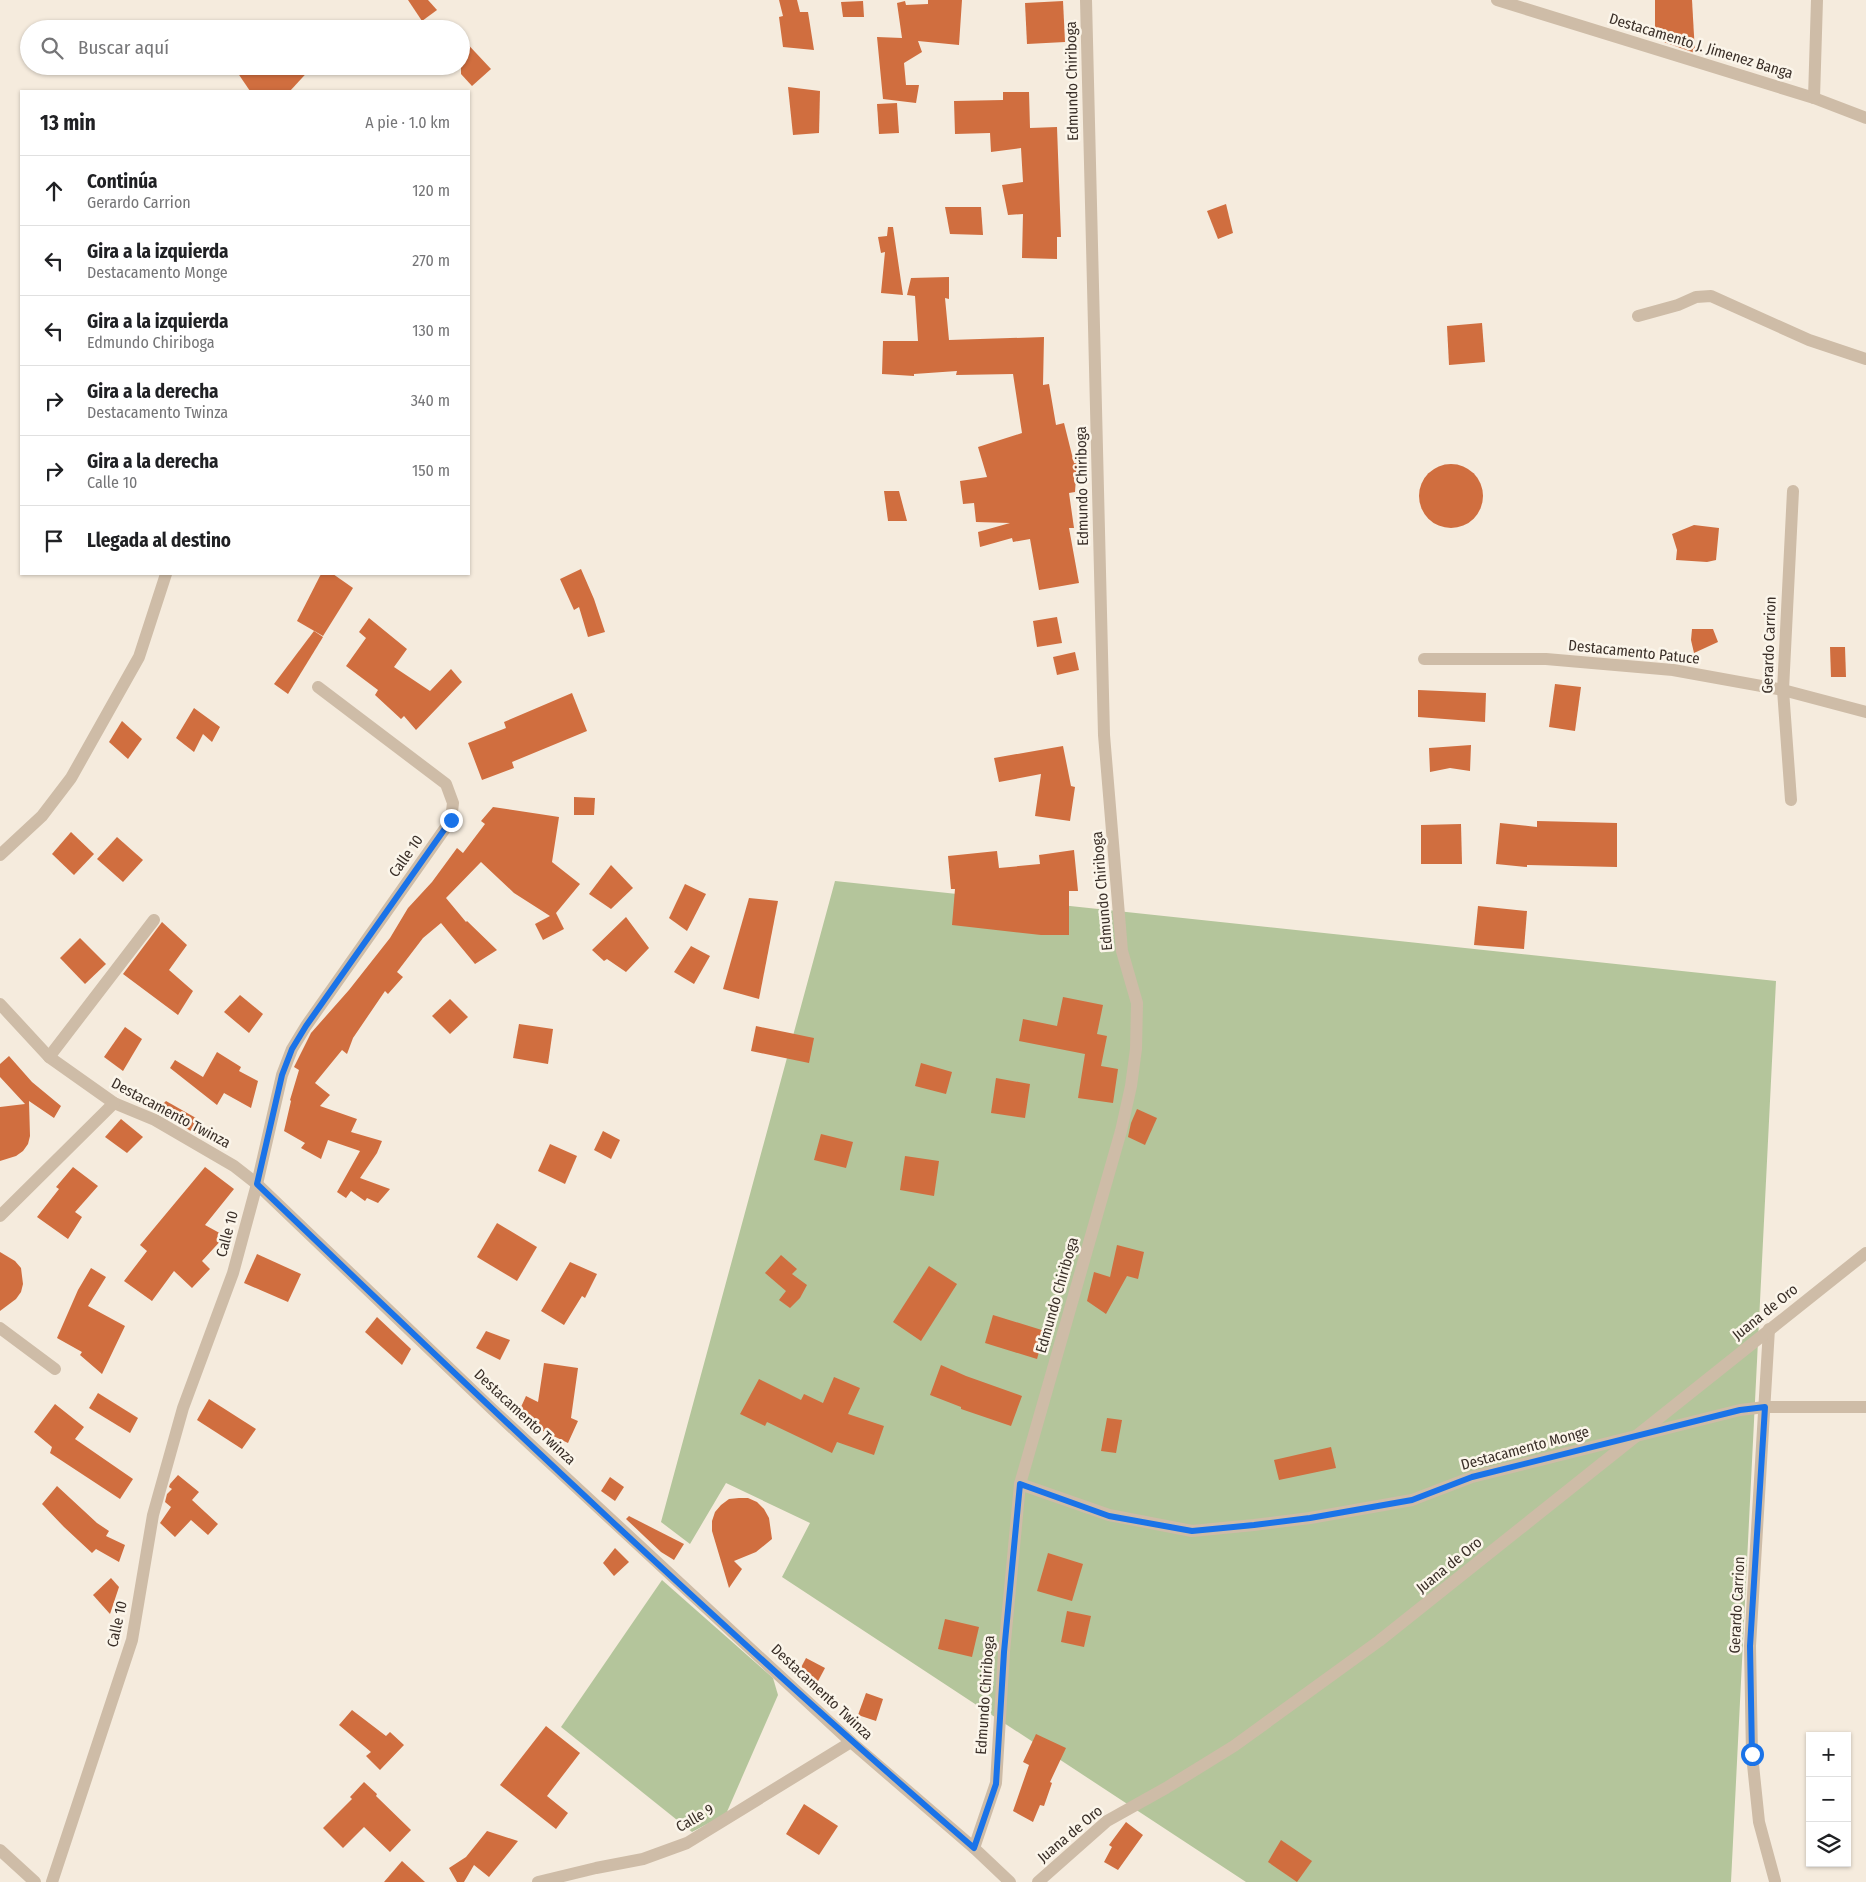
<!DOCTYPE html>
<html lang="es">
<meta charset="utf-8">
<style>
:root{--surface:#fff;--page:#f6f6f6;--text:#202124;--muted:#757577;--line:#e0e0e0}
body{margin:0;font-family:"Fira Sans Condensed",sans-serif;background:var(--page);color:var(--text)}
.controls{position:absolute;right:15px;bottom:15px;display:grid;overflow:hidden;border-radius:0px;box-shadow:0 1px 4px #0004}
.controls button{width:45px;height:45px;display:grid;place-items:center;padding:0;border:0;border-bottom:1px solid var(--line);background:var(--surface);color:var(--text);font:25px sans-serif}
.stop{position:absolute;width:15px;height:15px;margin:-11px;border:4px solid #1a73e8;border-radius:50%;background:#fff}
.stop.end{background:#1a73e8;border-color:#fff;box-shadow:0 1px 5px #0008}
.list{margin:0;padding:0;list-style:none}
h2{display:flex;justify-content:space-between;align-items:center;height:65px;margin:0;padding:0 20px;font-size:21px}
h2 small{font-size:16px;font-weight:400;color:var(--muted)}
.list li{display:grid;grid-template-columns:32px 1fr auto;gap:15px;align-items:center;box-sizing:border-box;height:70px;padding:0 20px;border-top:1px solid var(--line)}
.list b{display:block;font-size:19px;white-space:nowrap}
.list p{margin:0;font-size:16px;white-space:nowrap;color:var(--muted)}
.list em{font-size:16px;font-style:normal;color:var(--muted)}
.icon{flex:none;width:28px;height:28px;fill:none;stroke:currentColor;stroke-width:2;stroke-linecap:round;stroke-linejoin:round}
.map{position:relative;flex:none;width:1866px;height:1882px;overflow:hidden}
.search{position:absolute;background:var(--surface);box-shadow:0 1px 4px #0004;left:20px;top:20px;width:450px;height:55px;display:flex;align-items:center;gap:12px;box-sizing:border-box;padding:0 18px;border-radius:28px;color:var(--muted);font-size:19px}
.panel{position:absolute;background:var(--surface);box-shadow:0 1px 4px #0004;left:20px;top:90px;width:450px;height:485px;border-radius:0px}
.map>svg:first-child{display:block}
.green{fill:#b4c59b}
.building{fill:#d06e3f}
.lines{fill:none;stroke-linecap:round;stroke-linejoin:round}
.minor{stroke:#cebca7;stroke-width:12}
.route{stroke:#1a73e8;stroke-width:6}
.labels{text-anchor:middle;stroke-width:5;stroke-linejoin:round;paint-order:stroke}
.street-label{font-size:15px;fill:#3a2f28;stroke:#fbf5ea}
</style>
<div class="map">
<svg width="1866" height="1882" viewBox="0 0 1866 1882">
<rect width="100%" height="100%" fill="#f5ebdd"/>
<g class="green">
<polygon points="835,881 1776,981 1731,1882 1246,1882 782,1577 810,1523 726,1483 690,1544 661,1522"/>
<polygon points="662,1580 773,1678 778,1695 726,1814 692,1832 561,1727"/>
</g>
<g class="building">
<polygon points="408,0 428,0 437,10 422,21"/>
<polygon points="779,0 797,0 800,12 808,12 814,50 783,47 779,17 783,16"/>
<polygon points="928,0 962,0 959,45 918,41 922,52 904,63 906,85 919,85 916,103 883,99 877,37 902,38 897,3 905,1 906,5 928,4"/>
<polygon points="1655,0 1692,0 1695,53 1655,39"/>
<polygon points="863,1 864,17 843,17 841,2"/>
<polygon points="1063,1 1065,42 1027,44 1025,3"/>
<polygon points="461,37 491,69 472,86 461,74"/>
<polygon points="233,66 313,66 290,91 250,91"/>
<polygon points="788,87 820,91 819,133 793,135"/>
<polygon points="1003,92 1029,92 1030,128 1057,127 1061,237 1057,237 1057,259 1022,258 1023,214 1008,215 1002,185 1023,182 1021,148 991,152 990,133 955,134 954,101 1003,100"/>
<polygon points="897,103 899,133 879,134 877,104"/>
<polygon points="1226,204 1233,233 1218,239 1207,211"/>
<polygon points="945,207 981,207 983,235 950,234"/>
<polygon points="888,227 893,227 903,295 881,293 885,252 881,253 878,237 887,236"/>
<polygon points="949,277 949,299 945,298 949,340 1044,337 1043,385 1049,384 1056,425 1064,423 1074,463 1077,463 1075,492 1069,493 1074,528 1069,528 1079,583 1039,590 1030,539 1013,542 1012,538 980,547 978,532 1010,523 976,522 974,503 963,504 960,481 987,477 978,447 1022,433 1013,374 956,375 957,371 914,374 914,376 882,374 883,341 918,341 915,296 907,295 911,278"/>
<polygon points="1482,323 1485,362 1449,365 1447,326"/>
<circle cx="1451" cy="496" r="32"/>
<polygon points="884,491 899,491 907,521 888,521"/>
<polygon points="1694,525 1719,528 1716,560 1707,562 1676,560 1677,550 1672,534"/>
<polygon points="581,569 594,599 605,632 588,637 579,607 574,610 560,579"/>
<polygon points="321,574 333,574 353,588 323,636 297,621"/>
<polygon points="1057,617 1062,643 1037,647 1033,621"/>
<polygon points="369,618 407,649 394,667 430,691 451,669 462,682 416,730 404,716 401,719 375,695 378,690 346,666 366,638 359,632"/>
<polygon points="1692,629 1713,629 1718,642 1694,653 1691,640"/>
<polygon points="314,631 323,637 288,694 274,684"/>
<polygon points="1830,647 1845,647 1846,677 1831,677"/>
<polygon points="1075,652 1079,670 1057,675 1053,657"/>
<polygon points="1555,684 1581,687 1575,731 1549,727"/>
<polygon points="1418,690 1486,693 1485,722 1418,717"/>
<polygon points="572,693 587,731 512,762 514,768 482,780 468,743 506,728 504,722"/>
<polygon points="194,708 220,727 212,742 203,734 194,752 176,738"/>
<polygon points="122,721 142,739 128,759 109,742"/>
<polygon points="1471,745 1470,771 1450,768 1430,772 1429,748"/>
<polygon points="1063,746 1071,786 1075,787 1070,821 1035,816 1041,774 999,782 994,758"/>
<polygon points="574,797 595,798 594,815 574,815"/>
<polygon points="493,807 559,817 552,862 580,884 556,913 564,929 543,940 535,924 550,916 514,893 481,862 446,898 466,922 467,921 497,950 475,964 441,923 423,938 397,972 403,977 388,994 385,991 353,1038 347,1054 342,1050 315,1083 330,1095 320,1106 357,1119 351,1132 382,1141 377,1153 360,1178 390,1189 378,1203 367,1198 365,1201 351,1191 346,1198 337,1192 360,1151 328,1140 321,1159 301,1148 305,1143 284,1131 291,1101 290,1100 299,1070 294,1067 311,1033 349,990 390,938 408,908 432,882 457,848 463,853 485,824 481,821"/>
<polygon points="1537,821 1617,823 1617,867 1527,865 1527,867 1496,864 1500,823 1537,827"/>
<polygon points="1461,824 1462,864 1421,864 1421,825"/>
<polygon points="71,832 94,854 74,875 52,854"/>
<polygon points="117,837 143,860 123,882 97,859"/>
<polygon points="1074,850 1078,891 1069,891 1069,935 1041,935 952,925 955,889 951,889 948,856 997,851 999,868 1040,864 1039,855"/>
<polygon points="611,865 633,888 611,909 589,894"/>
<polygon points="685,884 706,894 687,931 669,918"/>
<polygon points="749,898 778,901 759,999 723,989"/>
<polygon points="1478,906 1527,911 1524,949 1474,945"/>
<polygon points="626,917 649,948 626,972 607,959 604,961 592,950"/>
<polygon points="162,922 187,945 169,970 193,991 178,1015 123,974"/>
<polygon points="80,938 106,964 85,984 60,958"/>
<polygon points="691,946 710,956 694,984 674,972"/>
<polygon points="240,995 263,1014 249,1033 224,1012"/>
<polygon points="1063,997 1103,1005 1097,1034 1107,1036 1101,1066 1118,1069 1113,1103 1078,1098 1085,1054 1019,1041 1023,1019 1057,1026"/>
<polygon points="450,999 468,1017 450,1034 432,1016"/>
<polygon points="519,1024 553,1029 548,1064 513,1058"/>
<polygon points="756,1026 814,1038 809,1063 751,1051"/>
<polygon points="125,1027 142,1039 123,1071 104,1057"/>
<polygon points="217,1052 241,1067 239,1071 258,1081 251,1108 224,1093 217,1105 170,1068 175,1060 203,1077"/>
<polygon points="9,1056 32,1082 61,1106 54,1118 29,1101 30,1136 28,1144 23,1151 16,1156 0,1161 0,1107 25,1104 0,1077 0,1064"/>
<polygon points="921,1063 952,1072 946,1094 915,1086"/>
<polygon points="996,1078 1030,1084 1025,1118 991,1113"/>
<polygon points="166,1101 203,1122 196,1134 156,1111"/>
<polygon points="1137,1109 1157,1118 1145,1145 1128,1137 1131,1123"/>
<polygon points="121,1119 143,1137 127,1153 105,1137"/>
<polygon points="603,1131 620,1140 611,1159 594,1150"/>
<polygon points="821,1134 853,1142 846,1168 814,1160"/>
<polygon points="550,1144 577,1156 565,1184 538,1171"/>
<polygon points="905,1156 939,1161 934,1196 900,1190"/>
<polygon points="73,1167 98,1186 75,1212 82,1217 68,1239 37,1217 59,1189 56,1187"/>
<polygon points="205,1167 234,1189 205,1225 225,1236 202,1261 210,1269 192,1288 174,1271 152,1301 124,1281 147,1251 140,1245"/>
<polygon points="497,1223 537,1247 517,1281 477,1257"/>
<polygon points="1117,1245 1144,1252 1138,1279 1127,1276 1106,1314 1087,1301 1094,1272 1110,1277"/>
<polygon points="0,1252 15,1261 21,1268 23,1284 21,1292 16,1299 0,1311"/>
<polygon points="257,1254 301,1274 288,1302 244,1283"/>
<polygon points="781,1255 797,1269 792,1274 807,1285 800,1298 790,1308 779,1300 786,1291 765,1273"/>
<polygon points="570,1262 597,1274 585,1298 582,1296 564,1325 541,1311"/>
<polygon points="929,1266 957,1284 921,1341 893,1322"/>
<polygon points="91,1268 106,1277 88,1306 125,1326 102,1374 80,1355 82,1352 57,1338 78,1290"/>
<polygon points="993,1315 1045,1331 1037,1359 985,1343"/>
<polygon points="377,1317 411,1349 402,1365 365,1332"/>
<polygon points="486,1331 510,1340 500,1360 476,1348"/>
<polygon points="544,1363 578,1368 571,1418 578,1421 568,1443 516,1418 526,1396 538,1402"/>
<polygon points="941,1365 966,1376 1022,1396 1011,1426 961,1409 961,1407 930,1395"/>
<polygon points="834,1377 860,1388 848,1414 884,1426 874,1455 837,1442 832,1453 767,1422 765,1426 740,1414 759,1379 801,1400 804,1394 823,1403"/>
<polygon points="98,1393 138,1418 130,1433 89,1408"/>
<polygon points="209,1399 256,1429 242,1449 197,1420"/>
<polygon points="55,1404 84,1427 75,1439 133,1479 120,1499 50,1453 52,1447 34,1432"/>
<polygon points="1107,1418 1122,1420 1116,1453 1101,1451"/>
<polygon points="1331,1447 1336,1468 1279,1480 1274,1460"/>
<polygon points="178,1475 199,1492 192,1500 218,1524 208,1535 191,1520 175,1537 160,1523 171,1507 165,1502 167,1494 172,1489 169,1487 170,1484"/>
<polygon points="610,1477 624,1487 615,1501 601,1491"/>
<polygon points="57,1486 97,1523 109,1531 106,1536 125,1545 119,1562 96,1549 92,1553 64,1527 42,1504"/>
<polygon points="739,1498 748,1498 757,1502 764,1509 769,1518 772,1539 756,1552 734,1561 742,1569 729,1588 712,1531 712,1521 715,1512 721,1505 729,1499"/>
<polygon points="629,1516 684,1544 674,1560 661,1552 626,1519"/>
<polygon points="615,1548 629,1562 614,1576 603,1563"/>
<polygon points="1048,1553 1083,1564 1072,1601 1037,1591"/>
<polygon points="111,1578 119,1587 110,1614 93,1595"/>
<polygon points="1067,1611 1091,1616 1084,1647 1061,1642"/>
<polygon points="945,1619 979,1627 972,1657 938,1649"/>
<polygon points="806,1658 825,1668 816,1685 797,1675"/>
<polygon points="866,1693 883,1699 876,1721 858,1715"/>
<polygon points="352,1710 386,1736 390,1732 404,1745 380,1770 366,1756 371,1752 339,1725"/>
<polygon points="546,1726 580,1753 547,1796 568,1813 556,1829 500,1785"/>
<polygon points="1036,1734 1066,1748 1050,1782 1052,1783 1044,1806 1040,1805 1033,1822 1013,1811 1029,1765 1023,1762"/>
<polygon points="364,1782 377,1794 376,1796 411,1830 390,1852 364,1827 343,1848 323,1828 352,1799 350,1797"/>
<polygon points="804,1804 838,1826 819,1855 786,1834"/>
<polygon points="1126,1822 1143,1835 1118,1870 1104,1862 1112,1847 1109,1845"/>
<polygon points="487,1831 518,1841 489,1877 474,1865 464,1882 457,1882 449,1868 466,1857"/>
<polygon points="1281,1840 1312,1861 1297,1882 1268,1862"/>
<polygon points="402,1861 425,1882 384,1882"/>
</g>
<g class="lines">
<g class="minor">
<polyline points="1497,0 1814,98 1866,118"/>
<polyline points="1814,98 1817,0"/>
<polyline points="1638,316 1678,305 1696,297 1711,296 1809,340 1866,359"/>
<polyline points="1424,659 1546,659 1673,670 1783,690 1866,712"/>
<polyline points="1791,800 1783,690 1793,491"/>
<polyline points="0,855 42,816 71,778 139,657 166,574"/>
<polyline points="0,1004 49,1057 114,1103 155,1120 234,1166 257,1184 493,1410 851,1742 974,1848 1010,1882"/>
<polyline points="49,1057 154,920"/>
<polyline points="0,1216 114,1103"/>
<polyline points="0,1328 55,1369"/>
<polyline points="1769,1329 1750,1646 1752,1755 1759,1822 1775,1881"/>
<polyline points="1020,1484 1109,1515 1192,1531 1254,1525 1310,1518 1412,1500 1472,1477 1740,1410 1765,1407 1866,1407"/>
<polyline points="974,1848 996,1783 1004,1652 1020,1484 1121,1131 1131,1086 1136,1049 1137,1003 1122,951 1104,735 1086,0"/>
<polyline points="0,1850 35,1882"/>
<polyline points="52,1882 132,1640 153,1515 183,1408 233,1273 257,1184 282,1075 292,1049 306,1026 451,820 453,803 446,784 318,687"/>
<polyline points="538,1882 596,1868 643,1859 687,1843 851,1742"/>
<polyline points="1038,1882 1107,1821 1166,1788 1234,1746 1379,1641 1866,1253"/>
</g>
</g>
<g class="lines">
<path class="route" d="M451,820L306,1026L292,1049L282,1075L257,1184C492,1410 728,1635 974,1848L996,1784L1004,1652L1020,1484L1109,1516L1192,1531L1254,1525L1310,1518L1412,1500L1472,1477L1740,1410L1765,1407L1750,1646L1752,1754"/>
</g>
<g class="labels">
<g class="street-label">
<text transform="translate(1701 46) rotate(17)" y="5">Destacamento J. Jimenez Banga</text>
<text transform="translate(1072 81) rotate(-91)" y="5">Edmundo Chiriboga</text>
<text transform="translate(1082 486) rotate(-91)" y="5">Edmundo Chiriboga</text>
<text transform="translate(1769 645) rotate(-88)" y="5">Gerardo Carrion</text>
<text transform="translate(1634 652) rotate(6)" y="5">Destacamento Patuce</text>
<text transform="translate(406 856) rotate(-55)" y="5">Calle 10</text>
<text transform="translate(1102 891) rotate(-95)" y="5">Edmundo Chiriboga</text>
<text transform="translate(171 1113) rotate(28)" y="5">Destacamento Twinza</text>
<text transform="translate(227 1234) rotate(-75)" y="5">Calle 10</text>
<text transform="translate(1057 1295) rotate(-74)" y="5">Edmundo Chiriboga</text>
<text transform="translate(1765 1312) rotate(-39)" y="5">Juana de Oro</text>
<text transform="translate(525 1417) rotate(43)" y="5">Destacamento Twinza</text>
<text transform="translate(1525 1448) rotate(-15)" y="5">Destacamento Monge</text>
<text transform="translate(1449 1565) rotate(-39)" y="5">Juana de Oro</text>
<text transform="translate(1737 1605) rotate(-87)" y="5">Gerardo Carrion</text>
<text transform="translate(117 1624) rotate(-78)" y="5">Calle 10</text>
<text transform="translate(822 1692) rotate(43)" y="5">Destacamento Twinza</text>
<text transform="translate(985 1695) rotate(-86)" y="5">Edmundo Chiriboga</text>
<text transform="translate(695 1818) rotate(-30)" y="5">Calle 9</text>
<text transform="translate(1070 1834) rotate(-40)" y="5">Juana de Oro</text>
</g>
</g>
</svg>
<div class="controls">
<button>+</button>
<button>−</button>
<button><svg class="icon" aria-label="layers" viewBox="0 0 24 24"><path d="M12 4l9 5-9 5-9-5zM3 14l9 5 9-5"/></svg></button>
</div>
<div class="stop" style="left:1752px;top:1754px"></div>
<div class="stop end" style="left:451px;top:820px"></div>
<div class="search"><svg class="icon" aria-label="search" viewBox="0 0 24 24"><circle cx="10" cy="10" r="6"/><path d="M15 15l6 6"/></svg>Buscar aquí</div>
<section class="panel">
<h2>13 min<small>A pie · 1.0 km</small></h2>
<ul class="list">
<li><svg class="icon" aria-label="ahead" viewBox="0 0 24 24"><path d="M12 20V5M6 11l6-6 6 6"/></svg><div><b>Continúa</b><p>Gerardo Carrion</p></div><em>120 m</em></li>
<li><svg class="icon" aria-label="left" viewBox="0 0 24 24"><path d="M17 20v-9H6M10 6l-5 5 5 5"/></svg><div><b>Gira a la izquierda</b><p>Destacamento Monge</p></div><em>270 m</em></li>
<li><svg class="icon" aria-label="left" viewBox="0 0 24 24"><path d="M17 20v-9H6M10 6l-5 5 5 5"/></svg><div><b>Gira a la izquierda</b><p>Edmundo Chiriboga</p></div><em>130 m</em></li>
<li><svg class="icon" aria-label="right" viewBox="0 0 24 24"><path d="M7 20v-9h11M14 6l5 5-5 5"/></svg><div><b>Gira a la derecha</b><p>Destacamento Twinza</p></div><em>340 m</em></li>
<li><svg class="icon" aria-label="right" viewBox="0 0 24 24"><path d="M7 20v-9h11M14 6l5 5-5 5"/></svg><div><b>Gira a la derecha</b><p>Calle 10</p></div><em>150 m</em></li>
<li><svg class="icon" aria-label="arrive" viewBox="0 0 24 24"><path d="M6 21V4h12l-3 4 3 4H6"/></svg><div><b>Llegada al destino</b></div></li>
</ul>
</section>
</div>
